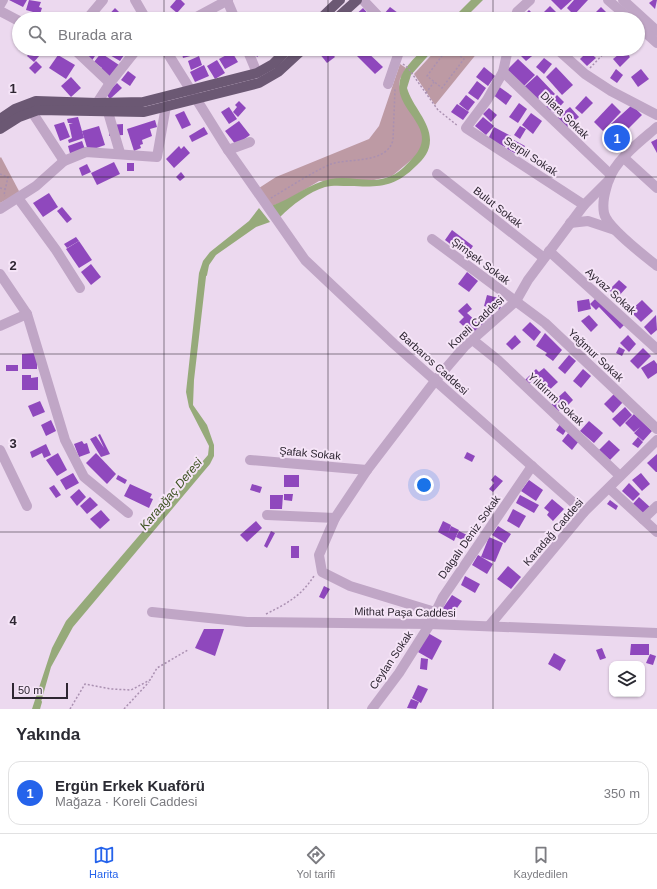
<!DOCTYPE html>
<html lang="tr">
<meta charset="utf-8">
<style>
:root{--surface:#fff;--page:#f2f2f3;--text:#2b2b33;--muted:#7c7c81;--line:#e1e1e2;--accent:#2563eb}
body{margin:0;font-family:Arial,sans-serif;background:var(--page);color:var(--text)}
.controls{position:absolute;right:12px;bottom:12px;display:grid;overflow:hidden;border-radius:8px;box-shadow:0 1px 3px #0004}
.controls button{width:36px;height:36px;display:grid;place-items:center;padding:0;border:0;border-bottom:1px solid var(--line);background:var(--surface);color:var(--text);font:20px sans-serif}
.scale{position:absolute;left:12px;bottom:10px;width:56px;box-sizing:border-box;padding-left:4px;border:2px solid #2e2632;border-top:0;font-size:11px;line-height:14px;white-space:nowrap;color:#2e2632;-webkit-text-stroke:3px #f5e4f7;paint-order:stroke}
.you{position:absolute;left:424px;top:485px;width:14px;height:14px;margin:-10px;border:3px solid #fff;border-radius:50%;background:#1a73e8;box-shadow:0 0 0 6px #1a73e833}
.badge{display:grid;place-items:center;width:26px;height:26px;border-radius:50%;background:var(--accent);color:#fff;font-size:13px;font-weight:700}
.pin{position:absolute;translate:-50% -50%;border:2px solid #fff;box-shadow:0 1px 4px #0006}
.list{margin:0;padding:0;list-style:none}
h2{display:flex;justify-content:space-between;align-items:center;height:52px;margin:0;padding:0 16px;font-size:17px}
h2 small{font-size:13px;font-weight:400;color:var(--muted)}
.list li{display:grid;grid-template-columns:26px 1fr auto;gap:12px;align-items:center;box-sizing:border-box;height:64px;margin:0 8px 8px;padding:0 8px;border:1px solid var(--line);border-radius:12px}
.list b{display:block;font-size:15px;white-space:nowrap}
.list p{margin:0;font-size:13px;white-space:nowrap;color:var(--muted)}
.list em{font-size:13px;font-style:normal;color:var(--muted)}
.icon{flex:none;width:22px;height:22px;fill:none;stroke:currentColor;stroke-width:2;stroke-linecap:round;stroke-linejoin:round}
.map{position:relative;flex:none;width:657px;height:709px;overflow:hidden}
.search{position:absolute;background:var(--surface);box-shadow:0 1px 3px #0004;left:12px;right:12px;top:12px;height:44px;display:flex;align-items:center;gap:10px;box-sizing:border-box;padding:0 14px;border-radius:22px;color:var(--muted);font-size:15px}
.sheet{height:124px;background:var(--surface)}
nav{display:flex;justify-content:space-around;align-items:center;box-sizing:border-box;height:56px;border-top:1px solid var(--line);background:var(--surface);font-size:11px;color:var(--muted)}
nav a{display:grid;justify-items:center;gap:2px}
nav .on{color:var(--accent)}
.map>svg:first-child{display:block}
.green{fill:#bd9aa4}
.water{fill:#96aa7a}
.lines{fill:none;stroke-linecap:round;stroke-linejoin:round}
.stream{stroke:#96aa7a;stroke-width:2}
.building{fill:#8f48bd}
.path{stroke:#aa90b1;stroke-width:1.5;stroke-dasharray:2 2;stroke-linecap:butt}
.minor{stroke:#c0a6c6;stroke-width:10}
.major{stroke:#6b5873;stroke-width:10}
.grid{fill:none;stroke:#2e2632;stroke-width:1;stroke-opacity:0.55}
.labels{text-anchor:middle;stroke-width:4;stroke-linejoin:round;paint-order:stroke}
.street-label{font-size:11px;fill:#2e2632;stroke:#f5e4f7}
.water-label{font-size:12px;font-style:italic;fill:#3b511f;stroke:#f5e4f7}
.grid-label{font-size:13px;text-anchor:middle;font-weight:bold;fill:#2e2632;stroke:#f5e4f7;stroke-width:4;stroke-linejoin:round;paint-order:stroke}
</style>
<div class="map">
<svg width="657" height="709" viewBox="0 0 657 709">
<rect width="100%" height="100%" fill="#ecd9ef"/>
<g class="green">
<polygon points="437,49 474,49 478,52 435,105 414,74"/>
<polygon points="400,64 406,68 400,79 399,85 422,131 423,140 421,148 416,156 392,176 374,180 319,181 284,202 271,206 259,188 276,177 369,139 379,126"/>
<polygon points="1,157 20,193 0,203 0,158"/>
</g>
<g class="water">
<polygon points="471,0 483,0 464,19 452,19"/>
<path d="M423,49H434L411,75L407,88C412,106 430,121 430,140C430,151 424,159 416,166C394,188 379,187 350,186C341,186 333,185 325,187C309,192 292,205 280,217L271,206C292,199 309,183 331,179C351,175 372,185 391,176C399,173 405,166 410,161C445,128 392,112 400,80C403,68 415,58 423,49Z"/>
<polygon points="259,208 270,222 256,227 216,255 207,268 194,380 193,405 207,425 214,445 214,456 210,464 73,627 51,667 39,709 32,709 52,648 66,621 208,455 209,446 189,407 186,392 199,273 203,261 210,252 249,221"/>
</g>
<g class="lines">
<g class="stream">
<polyline points="206,275 208,265"/>
<polyline points="39,709 41,702"/>
</g>
</g>
<g class="building">
<polygon points="9,0 27,0 23,7"/>
<polygon points="29,0 41,2 39,7 42,8 40,14 26,10"/>
<polygon points="176,0 181,0 185,4 177,13 170,7"/>
<polygon points="551,0 572,0 561,10"/>
<polygon points="574,0 588,0 574,15 567,8"/>
<polygon points="653,0 657,0 655,9 649,3"/>
<polygon points="550,6 558,14 552,19 546,19 541,15"/>
<polygon points="390,7 406,19 391,19 384,14"/>
<polygon points="601,7 609,15 605,19 589,19"/>
<polygon points="115,8 123,16 120,19 105,19"/>
<polygon points="363,8 373,19 352,18"/>
<polygon points="529,10 538,19 521,18"/>
<polygon points="46,12 56,17 55,19 41,19"/>
<polygon points="33,49 45,49 34,62 27,56"/>
<polygon points="80,49 93,49 97,53 91,62"/>
<polygon points="111,49 128,49 120,61 108,54"/>
<polygon points="181,49 196,49 198,54 183,58"/>
<polygon points="252,49 263,49 264,52 257,57"/>
<polygon points="324,49 328,49 335,57 327,63 319,53"/>
<polygon points="364,49 383,67 375,74 357,56"/>
<polygon points="529,49 534,49 537,52 526,61 521,56"/>
<polygon points="624,50 630,57 620,67 613,59"/>
<polygon points="588,51 596,58 587,66 580,59"/>
<polygon points="232,52 238,62 225,69 219,59"/>
<polygon points="101,53 119,65 109,79 100,71 102,68 94,62"/>
<polygon points="58,55 75,65 66,79 49,68"/>
<polygon points="199,56 202,65 191,70 188,61"/>
<polygon points="544,58 552,64 544,74 536,67"/>
<polygon points="518,59 535,75 524,86 507,70"/>
<polygon points="217,60 225,73 215,79 207,66"/>
<polygon points="36,61 42,67 35,74 29,68"/>
<polygon points="204,65 209,76 195,82 190,72"/>
<polygon points="484,67 495,76 488,86 476,77"/>
<polygon points="556,67 573,85 562,95 546,77"/>
<polygon points="616,69 623,75 617,83 610,78"/>
<polygon points="641,69 649,79 638,87 631,77"/>
<polygon points="128,71 136,77 130,86 121,80"/>
<polygon points="537,75 555,94 548,100 543,94 537,100 524,87"/>
<polygon points="71,77 81,88 71,97 61,86"/>
<polygon points="477,81 486,88 478,100 468,93"/>
<polygon points="117,83 122,88 110,99 106,94"/>
<polygon points="498,86 512,96 506,105 492,94"/>
<polygon points="466,95 475,102 468,111 459,104"/>
<polygon points="557,95 564,102 554,113 551,110 549,112 545,108"/>
<polygon points="586,96 593,103 582,114 575,108"/>
<polygon points="239,101 246,108 238,117 233,112 237,107 235,105"/>
<polygon points="519,103 527,109 518,123 509,117"/>
<polygon points="612,103 621,112 603,131 594,122"/>
<polygon points="457,104 469,112 463,120 451,112"/>
<polygon points="632,105 642,115 615,142 604,132 610,125 618,132 611,124"/>
<polygon points="229,107 237,119 229,124 221,112"/>
<polygon points="570,107 579,117 566,128 557,118"/>
<polygon points="489,108 497,115 491,122 483,114"/>
<polygon points="184,111 191,125 182,129 175,115"/>
<polygon points="531,113 542,121 533,134 522,125"/>
<polygon points="78,117 84,138 69,143 68,140 72,138 69,124 73,123 68,123 67,119"/>
<polygon points="483,117 494,126 486,135 475,126"/>
<polygon points="155,120 157,127 150,129 152,136 142,140 143,144 140,145 141,148 134,151 127,129"/>
<polygon points="239,121 250,135 236,145 225,131"/>
<polygon points="64,122 70,137 60,141 54,125"/>
<polygon points="123,124 123,135 109,136 109,125"/>
<polygon points="99,126 105,145 88,151 82,131"/>
<polygon points="520,126 526,129 520,139 514,135"/>
<polygon points="204,127 208,134 192,142 189,136"/>
<polygon points="494,127 511,136 505,147 488,139"/>
<polygon points="512,139 525,146 520,156 507,149"/>
<polygon points="657,139 657,153 651,142"/>
<polygon points="82,141 86,152 71,157 68,146"/>
<polygon points="179,146 181,149 184,146 190,153 174,168 166,159"/>
<polygon points="114,162 120,174 97,185 91,173"/>
<rect x="127" y="163" width="7" height="8"/>
<polygon points="87,164 91,172 82,176 79,168"/>
<polygon points="181,172 185,177 180,181 176,177"/>
<polygon points="49,193 58,207 43,217 33,203"/>
<polygon points="62,207 72,219 67,223 57,211"/>
<polygon points="452,230 473,246 466,256 445,240"/>
<polygon points="76,237 79,241 67,248 64,244"/>
<polygon points="79,241 92,260 79,268 66,249"/>
<polygon points="91,264 101,277 91,285 81,272"/>
<polygon points="467,272 478,281 469,292 458,284"/>
<polygon points="619,280 627,287 617,298 609,290"/>
<polygon points="487,295 503,299 500,310 484,306"/>
<polygon points="597,297 625,324 620,329 599,307 596,310 590,304"/>
<polygon points="589,299 591,309 578,312 577,301"/>
<polygon points="642,300 653,311 641,322 630,311"/>
<polygon points="467,303 472,309 467,313 477,322 488,311 493,315 474,336 459,322 464,317 458,311"/>
<polygon points="589,315 598,325 591,332 581,321"/>
<polygon points="656,315 657,330 651,335 644,327"/>
<polygon points="530,322 541,332 534,341 522,330"/>
<polygon points="545,333 562,350 553,361 545,355 547,353 536,346"/>
<polygon points="515,335 521,342 512,350 506,344"/>
<polygon points="628,335 636,344 629,352 620,343"/>
<polygon points="619,347 625,350 622,356 616,353"/>
<polygon points="643,348 651,356 638,369 630,361"/>
<polygon points="37,353 37,369 22,369 22,354"/>
<polygon points="569,355 576,361 565,374 558,368"/>
<polygon points="654,360 657,364 657,373 648,379 641,368"/>
<rect x="6" y="365" width="12" height="6"/>
<polygon points="544,368 558,382 545,394 533,381 537,377 529,384 525,380 536,369 539,372"/>
<polygon points="583,369 591,376 581,388 573,381"/>
<polygon points="22,375 31,375 31,378 38,377 38,390 22,390"/>
<polygon points="565,391 573,400 563,410 561,408 559,411 551,405 554,402 561,407 554,401"/>
<polygon points="614,394 623,402 613,413 604,404"/>
<polygon points="40,401 45,412 33,417 28,406"/>
<polygon points="625,407 632,415 620,427 612,419"/>
<polygon points="634,414 652,431 643,441 634,433 640,427 634,432 625,423"/>
<polygon points="51,420 56,431 46,436 41,425"/>
<polygon points="589,421 603,433 594,443 580,431"/>
<polygon points="560,424 567,429 563,435 556,430"/>
<polygon points="569,432 579,441 572,450 562,441"/>
<polygon points="100,434 110,454 101,457 90,439 96,436 104,448 98,435"/>
<polygon points="638,437 643,442 638,448 632,444"/>
<polygon points="609,440 620,450 610,460 599,450"/>
<polygon points="82,441 84,444 87,443 90,453 79,457 74,444"/>
<polygon points="46,444 51,455 44,458 42,453 32,458 30,452"/>
<polygon points="467,452 475,456 472,462 464,458"/>
<polygon points="58,453 67,470 57,476 46,460"/>
<polygon points="96,453 116,474 107,484 86,463"/>
<polygon points="657,454 657,472 656,472 647,463"/>
<polygon points="73,473 79,483 66,490 60,480"/>
<polygon points="641,473 650,484 642,491 632,480"/>
<polygon points="118,475 127,480 125,484 116,479"/>
<rect x="284" y="475" width="15" height="12"/>
<polygon points="495,475 503,481 493,492 489,489 494,483 491,480"/>
<polygon points="529,480 543,490 536,501 521,491"/>
<polygon points="629,483 640,494 633,501 622,491"/>
<polygon points="130,484 152,494 150,498 153,499 149,508 124,496"/>
<polygon points="252,484 262,487 260,493 250,490"/>
<polygon points="54,485 61,495 56,498 49,488"/>
<polygon points="79,489 86,497 77,506 70,497"/>
<polygon points="284,494 293,494 292,501 284,500"/>
<polygon points="270,495 283,495 282,509 270,509"/>
<polygon points="520,495 539,505 534,513 516,503"/>
<polygon points="90,497 98,505 87,514 80,506"/>
<polygon points="639,497 651,508 644,516 632,505"/>
<polygon points="552,499 564,509 553,521 547,515 549,512 544,508"/>
<polygon points="610,500 618,506 616,510 607,504"/>
<polygon points="513,509 526,516 519,528 507,521"/>
<polygon points="101,510 110,520 100,529 90,519"/>
<polygon points="256,521 262,528 247,542 240,535"/>
<polygon points="443,521 451,525 448,534 451,526 459,530 454,541 438,532"/>
<polygon points="498,526 511,534 505,543 492,535"/>
<polygon points="271,531 275,533 267,548 264,546"/>
<polygon points="459,531 467,535 464,541 456,537"/>
<polygon points="489,537 503,543 495,562 481,557"/>
<rect x="291" y="546" width="8" height="12"/>
<polygon points="478,555 493,564 487,574 472,565"/>
<polygon points="508,566 521,577 511,589 497,579"/>
<polygon points="465,576 480,584 475,593 461,585"/>
<polygon points="324,586 330,589 324,599 319,597"/>
<polygon points="452,595 462,601 452,615 443,608"/>
<polygon points="204,629 224,629 215,656 195,648"/>
<polygon points="428,633 442,641 432,660 418,652"/>
<polygon points="631,644 649,644 649,655 630,655"/>
<polygon points="602,648 606,658 600,660 596,650"/>
<polygon points="554,653 566,660 560,671 548,664"/>
<polygon points="650,654 656,656 653,665 646,663"/>
<polygon points="421,658 428,659 427,670 420,669"/>
<polygon points="418,685 428,689 421,703 412,698"/>
<polygon points="411,699 419,702 416,709 407,708"/>
</g>
<g class="lines">
<g class="path">
<polyline points="447,49 427,76 442,88 464,59 451,49"/>
<polyline points="403,64 408,68 438,110 458,126"/>
<polyline points="590,68 608,49"/>
<polyline points="426,93 434,82"/>
<polyline points="0,174 8,177 4,195 5,196"/>
<polyline points="0,188 5,189"/>
<path d="M271,198C288,188 314,171 331,164C349,158 387,164 393,140L395,89"/>
<path d="M266,614C288,603 301,596 314,576"/>
<polyline points="70,709 85,684 111,689 131,690 150,680 157,668 188,650"/>
<polyline points="124,709 149,682"/>
</g>
<g class="minor">
<polyline points="135,0 146,19"/>
<polyline points="227,0 235,19"/>
<polyline points="363,0 381,19"/>
<polyline points="608,0 630,19"/>
<polyline points="623,0 657,31"/>
<polyline points="0,5 3,0"/>
<polyline points="0,11 19,21"/>
<polyline points="87,19 103,0"/>
<polyline points="193,19 228,0"/>
<polyline points="515,19 517,12 530,0"/>
<polyline points="638,26 657,43"/>
<polyline points="74,49 110,83"/>
<polyline points="165,49 228,150 305,260 394,344 584,512"/>
<polyline points="247,49 257,73"/>
<polyline points="508,49 503,72 487,100 466,128 584,205"/>
<polyline points="557,49 585,74 611,91 657,115"/>
<polyline points="503,72 611,175"/>
<polyline points="388,84 400,49"/>
<polyline points="97,103 110,83 137,49"/>
<polyline points="32,112 64,161"/>
<polyline points="108,112 120,153"/>
<polyline points="228,150 250,142"/>
<polyline points="624,158 657,188"/>
<polyline points="437,174 544,258"/>
<path d="M608,182C605,192 602,202 604,213C607,228 645,256 657,266"/>
<polyline points="18,198 56,250 80,288"/>
<polyline points="0,209 36,186 64,161 86,152 157,157 166,106"/>
<polyline points="570,223 588,221 615,230"/>
<polyline points="432,239 545,323 657,429"/>
<polyline points="549,251 657,349"/>
<polyline points="0,274 27,314 65,440 84,477 128,513"/>
<polyline points="0,326 27,314"/>
<polyline points="474,341 499,361 620,476"/>
<polyline points="0,450 27,506"/>
<polyline points="250,460 367,470"/>
<polyline points="609,488 657,532"/>
<polyline points="267,515 335,518"/>
<polyline points="643,519 657,506"/>
<polyline points="152,612 247,622 430,624 657,633"/>
<path d="M435,612L350,586L322,572L319,555L335,518L367,470L435,381L465,346L516,301L528,280L584,205L609,180C615,160 642,140 657,127"/>
<polyline points="489,626 584,512 657,440"/>
<polyline points="372,709 399,673 430,624 443,597 532,466"/>
</g>
<g class="major">
<polyline points="320,19 340,0"/>
<polyline points="336,19 357,0"/>
<polyline points="0,119 15,109 36,101 97,103 143,102 257,73 273,64 288,49"/>
<polyline points="0,129 19,117 38,110 144,112 259,83 278,72 303,49"/>
</g>
</g>
<path class="grid" d="M164,0V19M328,0V19M493,0V19M164,49V709M328,49V709M493,49V709M0,177H657M0,354H657M0,532H657"/>
<g class="labels">
<g class="street-label">
<text transform="translate(565 115) rotate(44)" y="4">Dilara Sokak</text>
<text transform="translate(531 156) rotate(33)" y="4">Serpil Sokak</text>
<text transform="translate(498 207) rotate(38)" y="4">Bulut Sokak</text>
<text transform="translate(481 261) rotate(37)" y="4">Şimşek Sokak</text>
<text transform="translate(611 291) rotate(42)" y="4">Ayvaz Sokak</text>
<text transform="translate(476 322) rotate(-43)" y="4">Koreli Caddesi</text>
<text transform="translate(596 355) rotate(43)" y="4">Yağmur Sokak</text>
<text transform="translate(434 363) rotate(42)" y="4">Barbaros Caddesi</text>
<text transform="translate(556 399) rotate(43)" y="4">Yıldırım Sokak</text>
<text transform="translate(310 453) rotate(5)" y="4">Şafak Sokak</text>
<text transform="translate(553 532) rotate(-49)" y="4">Karadağ Caddesi</text>
<text transform="translate(469 537) rotate(-55)" y="4">Dalgalı Deniz Sokak</text>
<text transform="translate(405 612) rotate(1)" y="4">Mithat Paşa Caddesi</text>
<text transform="translate(391 660) rotate(-56)" y="4">Ceylan Sokak</text>
</g>
<g class="water-label">
<text transform="translate(171 494) rotate(-50)" y="4">Karaağaç Deresi</text>
</g>
</g>
<g class="grid-label">
<text x="13" y="93">1</text>
<text x="13" y="270">2</text>
<text x="13" y="448">3</text>
<text x="13" y="625">4</text>
</g>
</svg>
<div class="controls">
<button><svg class="icon" aria-label="layers" viewBox="0 0 24 24"><path d="M12 4l9 5-9 5-9-5zM3 14l9 5 9-5"/></svg></button>
</div>
<div class="scale">50 m</div>
<div class="you"></div>
<div class="pin badge" style="left:617px;top:138px">1</div>
<div class="search"><svg class="icon" aria-label="search" viewBox="0 0 24 24"><circle cx="10" cy="10" r="6"/><path d="M15 15l6 6"/></svg>Burada ara</div>
</div>
<section class="sheet">
<h2>Yakında<small></small></h2>
<ul class="list">
<li><span class="badge">1</span><div><b>Ergün Erkek Kuaförü</b><p>Mağaza · Koreli Caddesi</p></div><em>350 m</em></li>
</ul>
</section>
<nav>
<a class="on"><svg class="icon" aria-label="map" viewBox="0 0 24 24"><path d="M3 6l6-2 6 2 6-2v14l-6 2-6-2-6 2zM9 4v14M15 6v14"/></svg>Harita</a>
<a><svg class="icon" aria-label="directions" viewBox="0 0 24 24"><path d="M12 3l9 9-9 9-9-9zM9 14v-3h6M13 9l2 2-2 2"/></svg>Yol tarifi</a>
<a><svg class="icon" aria-label="saved" viewBox="0 0 24 24"><path d="M7 4h10v16l-5-4-5 4z"/></svg>Kaydedilen</a>
</nav>
